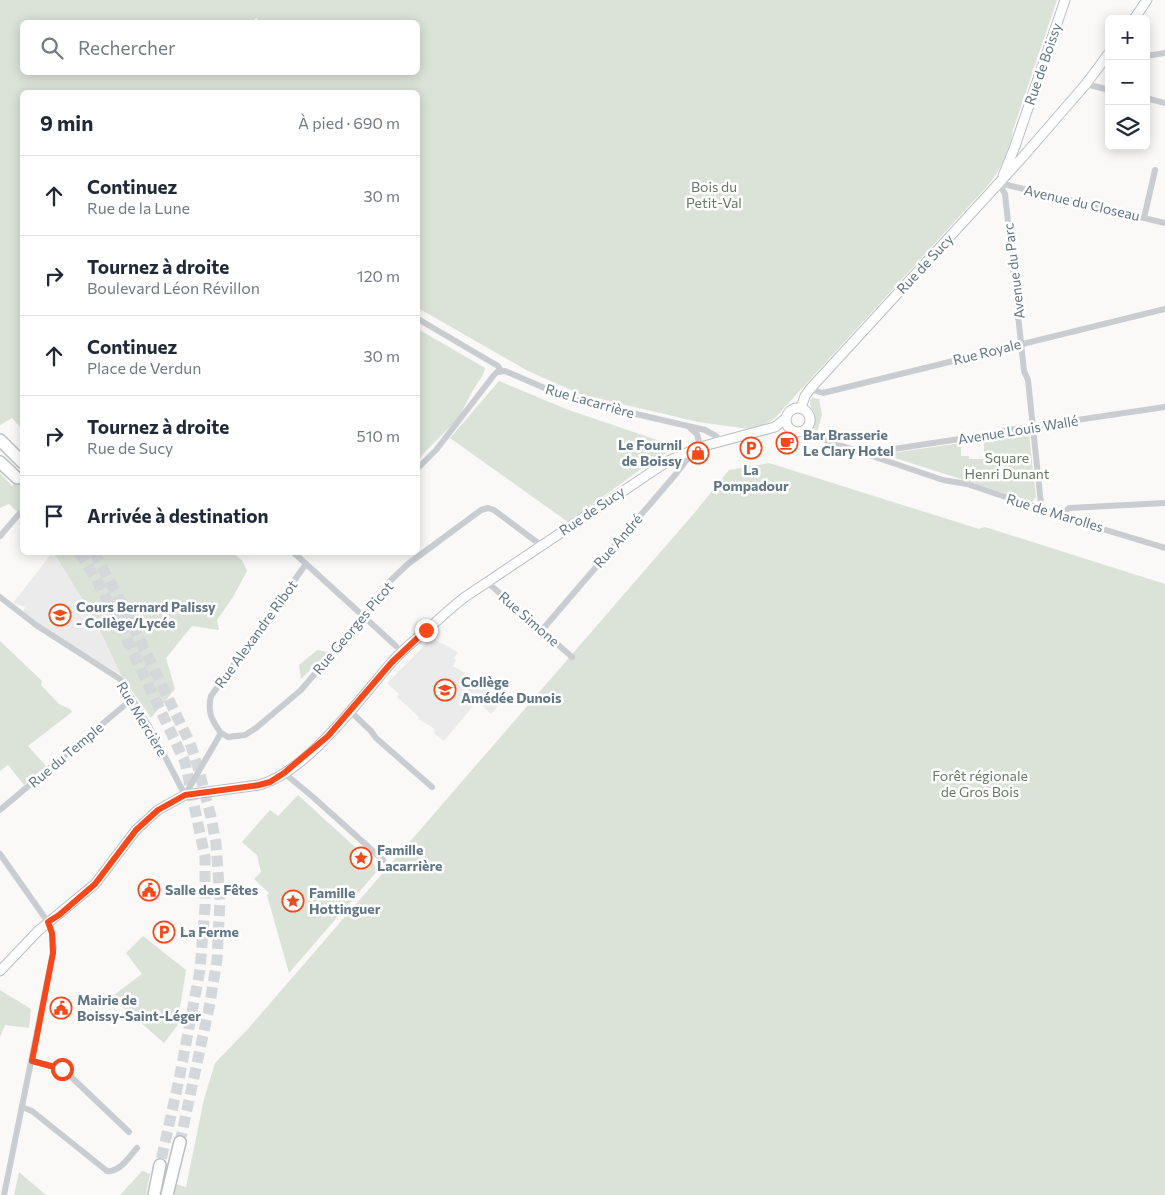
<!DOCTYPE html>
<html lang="fr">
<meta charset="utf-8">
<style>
:root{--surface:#fff;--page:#f6f6f7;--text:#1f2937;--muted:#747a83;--line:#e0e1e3}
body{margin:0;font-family:Commissioner,sans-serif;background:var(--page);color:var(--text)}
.controls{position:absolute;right:15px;top:15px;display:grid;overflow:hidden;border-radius:8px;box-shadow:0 2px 12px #0003}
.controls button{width:45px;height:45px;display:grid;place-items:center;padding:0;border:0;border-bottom:1px solid var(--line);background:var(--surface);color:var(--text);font:25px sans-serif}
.stop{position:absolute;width:15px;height:15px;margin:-11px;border:4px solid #f5491c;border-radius:50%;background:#fff}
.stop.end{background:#f5491c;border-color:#fff;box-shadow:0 1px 5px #0008}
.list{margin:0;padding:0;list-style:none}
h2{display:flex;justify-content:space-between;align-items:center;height:65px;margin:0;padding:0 20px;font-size:21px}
h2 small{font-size:16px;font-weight:400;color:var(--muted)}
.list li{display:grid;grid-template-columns:32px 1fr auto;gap:15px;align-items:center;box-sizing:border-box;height:80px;padding:0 20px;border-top:1px solid var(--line)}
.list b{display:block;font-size:19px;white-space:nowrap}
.list p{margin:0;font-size:16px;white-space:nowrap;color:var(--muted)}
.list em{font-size:16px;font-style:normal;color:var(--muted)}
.icon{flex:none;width:28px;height:28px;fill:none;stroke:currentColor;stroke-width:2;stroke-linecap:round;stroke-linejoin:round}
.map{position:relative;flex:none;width:1165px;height:1195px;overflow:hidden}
.search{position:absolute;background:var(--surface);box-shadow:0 2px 12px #0003;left:20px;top:20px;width:400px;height:55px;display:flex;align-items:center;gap:12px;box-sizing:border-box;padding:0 18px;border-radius:8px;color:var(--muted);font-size:19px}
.panel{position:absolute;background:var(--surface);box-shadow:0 2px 12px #0003;left:20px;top:90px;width:400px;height:465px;border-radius:8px}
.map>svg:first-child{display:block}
.built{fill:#eaebea}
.green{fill:#dbe2d7;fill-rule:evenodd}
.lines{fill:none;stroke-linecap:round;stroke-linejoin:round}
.highway-tunnel{stroke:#d4d8da;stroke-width:11;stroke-dasharray:11 5.5;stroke-linecap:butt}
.secondary-casing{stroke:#b8bfc4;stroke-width:11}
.highway-casing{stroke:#bbbfc2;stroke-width:14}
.street{stroke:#c9cdd1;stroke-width:6}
.secondary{stroke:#fff;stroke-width:9}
.highway{stroke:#fff;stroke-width:11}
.route{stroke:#f5491c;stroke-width:6}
.labels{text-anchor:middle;stroke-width:5;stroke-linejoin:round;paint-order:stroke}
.street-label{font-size:14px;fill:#617685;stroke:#fff}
.park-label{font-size:14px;fill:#667b61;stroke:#fff}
.poi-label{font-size:14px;font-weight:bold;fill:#617685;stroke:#fff;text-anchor:start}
</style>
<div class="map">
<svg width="1165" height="1195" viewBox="0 0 1165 1195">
<rect width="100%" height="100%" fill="#faf9f7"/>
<g class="built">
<polygon points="52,553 54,553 94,618 121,675 43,627 23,612 25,607 13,603"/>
<polygon points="432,638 458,652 454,658 456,660 453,666 499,693 497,707 491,714 477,701 444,741 434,733 435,729 418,719 419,717 397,697 399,694 387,683"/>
</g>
<g class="green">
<path d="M0,0H1057L1013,130C1010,151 1002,167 989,184L774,419L761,426L749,429L698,422L580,394L528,371L418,308V92H22V429L12,418L0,425ZM256,18L261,22H418V72H22V22H252Z"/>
<polygon points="418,329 485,368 483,375 473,390 458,419 418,459"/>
<polygon points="499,381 566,409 663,442 672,450 652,461 568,522 450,438"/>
<path d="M813,398L819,399L822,415L817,432C812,427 815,423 814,416C813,410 809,407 810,400Z"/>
<polygon points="1026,433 1029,434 1036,497 1032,502 892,457 892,453 961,443 961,456 969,456 969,459 984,459 984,439"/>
<polygon points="769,463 979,529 985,527 1165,584 1165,1195 174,1195 176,1184 186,1187 204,1099 215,1063 247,1030 696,511 729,470"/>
<polygon points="0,473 12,486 22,476 22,516 9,504 0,508"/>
<polygon points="54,553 233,553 242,560 247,571 233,597 217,620 219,630 192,626 166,658 175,689 151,718 121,675 94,618"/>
<polygon points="0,641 42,681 41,685 59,704 70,709 72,712 28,746 47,767 24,785 8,765 0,771"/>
<polygon points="317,650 329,652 301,679 299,665"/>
<polygon points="298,795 379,869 289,973 267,895 269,893 254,879 261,872 257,855 242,842 270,810 278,816"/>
<polygon points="143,936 186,970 177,1026 164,1043 111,997 142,974 126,953"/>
<polygon points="0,990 31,1009 29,1028 5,1025 0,1037"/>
<polygon points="142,1171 150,1174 146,1195 120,1195"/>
<polygon points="19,1172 46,1195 14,1195"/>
</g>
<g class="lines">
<g class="highway-tunnel">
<polyline points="79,552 95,577 116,617 185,762 205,857 205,907 200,970 179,1080 160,1165"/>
<polyline points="94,552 125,610 190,743 198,767 211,817 216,843 220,901 217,960 210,1003 180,1142"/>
</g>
<g class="secondary-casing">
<g id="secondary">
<polyline points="1134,19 1147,0"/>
<polyline points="1003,176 1014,149 1065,0"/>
<circle cx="798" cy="420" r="12"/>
<polyline points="801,408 805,396 810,389 1021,159 1086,84 1109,53"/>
<path d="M0,971L38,931L95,884L136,830L158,810L185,795L259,785C307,772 359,700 391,663C402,650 415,640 428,629C440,618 452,607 465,597L668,461L700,447L775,427L785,419"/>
</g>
</g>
<g class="highway-casing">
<g id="highway">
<polyline points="0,440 22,462"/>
<polyline points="0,462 17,478"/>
<polyline points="154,1195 160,1165"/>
<polyline points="167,1195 180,1142"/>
</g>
</g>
<g class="street">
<polyline points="1146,56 1165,53"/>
<polyline points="1086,84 1109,90"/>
<polyline points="1146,98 1165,103"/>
<polyline points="999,183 1005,194 1024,371 1028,380 1041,504 1040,509"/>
<polyline points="999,183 1165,223"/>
<polyline points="1144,218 1155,170"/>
<polyline points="418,319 498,366 501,371"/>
<polyline points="810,389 823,393 1165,309"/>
<polyline points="690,428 697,434 700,447"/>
<polyline points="805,430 813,436 943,480 967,484 1086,524 1165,548"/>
<polyline points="873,456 887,450 999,433 1002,431 1165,407"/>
<polyline points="418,468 436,450 494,375 497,372 505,371 556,393 576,400 705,430 716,436 721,441"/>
<polyline points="1062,516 1064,512 1069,508 1165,503"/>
<polyline points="0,536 20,513 22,512"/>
<polyline points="293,552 396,646"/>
<polyline points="487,582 572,657"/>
<polyline points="0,597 36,625 120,679 149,726 185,795 221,733"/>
<polyline points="542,630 676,474 689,457 689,450"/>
<polyline points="350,711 371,731 376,738 432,787"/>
<polyline points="221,733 228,737 245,735 256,728 301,690 360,621 389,582 408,564 481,510 488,508 494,510 542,546"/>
<path d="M221,733C212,721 207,712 211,696L306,564"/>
<polyline points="284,773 313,797 383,860"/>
<polyline points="0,810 132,699"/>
<polyline points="0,854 48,922 52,933 54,948 4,1195"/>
<polyline points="32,1061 56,1067 66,1072 129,1132"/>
<path d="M22,1107L32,1111L107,1171C119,1173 130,1156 137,1148"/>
</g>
<use href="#secondary" class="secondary"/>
<use href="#highway" class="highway"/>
</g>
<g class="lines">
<polyline class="route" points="62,1069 32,1061 53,953 52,933 48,922 59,915 95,884 136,830 158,810 185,795 259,785 270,782 284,773 328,736 392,662 426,630"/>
</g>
<defs>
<g id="cafe-ring" transform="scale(1.125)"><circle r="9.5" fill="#fff" stroke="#f5491c" stroke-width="1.5"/><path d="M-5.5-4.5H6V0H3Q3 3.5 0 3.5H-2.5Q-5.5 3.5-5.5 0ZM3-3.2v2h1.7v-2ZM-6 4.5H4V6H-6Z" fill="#f5491c"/></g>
<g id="parking-ring" transform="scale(1.125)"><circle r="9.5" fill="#fff" stroke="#f5491c" stroke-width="1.5"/><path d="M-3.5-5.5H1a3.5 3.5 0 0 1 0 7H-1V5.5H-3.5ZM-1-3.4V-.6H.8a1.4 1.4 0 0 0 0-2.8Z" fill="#f5491c"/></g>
<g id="shop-ring" transform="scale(1.125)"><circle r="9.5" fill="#fff" stroke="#f5491c" stroke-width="1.5"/><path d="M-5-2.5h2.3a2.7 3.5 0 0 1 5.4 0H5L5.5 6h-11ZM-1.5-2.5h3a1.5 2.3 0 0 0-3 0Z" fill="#f5491c"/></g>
<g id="school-ring" transform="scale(1.125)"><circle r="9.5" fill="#fff" stroke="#f5491c" stroke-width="1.5"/><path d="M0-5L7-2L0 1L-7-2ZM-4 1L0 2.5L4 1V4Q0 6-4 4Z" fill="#f5491c"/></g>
<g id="sight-ring" transform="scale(1.125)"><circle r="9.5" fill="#fff" stroke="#f5491c" stroke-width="1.5"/><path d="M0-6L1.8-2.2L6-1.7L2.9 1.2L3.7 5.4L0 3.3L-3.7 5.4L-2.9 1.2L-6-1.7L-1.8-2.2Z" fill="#f5491c"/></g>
<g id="civic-ring" transform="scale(1.125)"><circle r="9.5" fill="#fff" stroke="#f5491c" stroke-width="1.5"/><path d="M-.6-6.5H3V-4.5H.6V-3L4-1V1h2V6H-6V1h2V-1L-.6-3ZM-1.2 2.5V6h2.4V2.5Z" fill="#f5491c"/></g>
</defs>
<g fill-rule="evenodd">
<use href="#cafe-ring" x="787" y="443"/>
<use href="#parking-ring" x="751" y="448"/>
<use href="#shop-ring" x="698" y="453"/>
<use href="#school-ring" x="60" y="615"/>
<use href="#school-ring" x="445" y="690"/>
<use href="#sight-ring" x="361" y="858"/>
<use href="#civic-ring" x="149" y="890"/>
<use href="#sight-ring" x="293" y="901"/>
<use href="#parking-ring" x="164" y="932"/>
<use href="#civic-ring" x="61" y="1008"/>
</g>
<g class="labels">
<g class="street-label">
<text transform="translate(1043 64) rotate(-71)" y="5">Rue de Boissy</text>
<text transform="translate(1082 203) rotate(13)" y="5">Avenue du Closeau</text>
<text transform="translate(925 264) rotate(-47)" y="5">Rue de Sucy</text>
<text transform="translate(1014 271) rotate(-97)" y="5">Avenue du Parc</text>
<text transform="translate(987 352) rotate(-14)" y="5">Rue Royale</text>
<text transform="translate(590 401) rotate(16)" y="5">Rue Lacarrière</text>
<text transform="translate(1018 430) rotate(-9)" y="5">Avenue Louis Wallé</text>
<text transform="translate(592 511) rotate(-34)" y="5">Rue de Sucy</text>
<text transform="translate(1055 513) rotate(17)" y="5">Rue de Marolles</text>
<text transform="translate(618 541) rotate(-49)" y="5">Rue André</text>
<text transform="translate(529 619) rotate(41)" y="5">Rue Simone</text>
<text transform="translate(353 628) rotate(-50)" y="5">Rue Georges Picot</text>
<text transform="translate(256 634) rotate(-54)" y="5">Rue Alexandre Ribot</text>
<text transform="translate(142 719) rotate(59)" y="5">Rue Mercière</text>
<text transform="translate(66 755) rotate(-40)" y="5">Rue du Temple</text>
</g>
<g class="park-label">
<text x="714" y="192">Bois du<tspan x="714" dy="16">Petit-Val</tspan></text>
<text x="1007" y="463">Square<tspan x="1007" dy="16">Henri Dunant</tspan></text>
<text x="980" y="781">Forêt régionale<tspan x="980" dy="16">de Gros Bois</tspan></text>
</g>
<g class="poi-label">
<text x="803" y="440">Bar Brasserie<tspan x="803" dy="16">Le Clary Hotel</tspan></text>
<text x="682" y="450" text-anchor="end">Le Fournil<tspan x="682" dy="16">de Boissy</tspan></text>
<text x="751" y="475" text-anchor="middle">La<tspan x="751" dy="16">Pompadour</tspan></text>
<text x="76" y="612">Cours Bernard Palissy<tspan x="76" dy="16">- Collège/Lycée</tspan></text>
<text x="461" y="687">Collège<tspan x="461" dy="16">Amédée Dunois</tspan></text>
<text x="377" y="855">Famille<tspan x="377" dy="16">Lacarrière</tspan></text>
<text x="165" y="895">Salle des Fêtes</text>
<text x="309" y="898">Famille<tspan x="309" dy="16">Hottinguer</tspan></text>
<text x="180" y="937">La Ferme</text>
<text x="77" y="1005">Mairie de<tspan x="77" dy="16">Boissy-Saint-Léger</tspan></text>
</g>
</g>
</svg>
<div class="controls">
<button>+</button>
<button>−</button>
<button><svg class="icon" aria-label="layers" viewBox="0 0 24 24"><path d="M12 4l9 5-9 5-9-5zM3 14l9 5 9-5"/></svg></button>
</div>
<div class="stop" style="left:62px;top:1069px"></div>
<div class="stop end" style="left:426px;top:630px"></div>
<div class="search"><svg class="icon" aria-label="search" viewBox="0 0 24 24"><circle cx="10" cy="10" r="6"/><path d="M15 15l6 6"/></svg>Rechercher</div>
<section class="panel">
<h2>9 min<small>À pied · 690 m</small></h2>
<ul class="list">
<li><svg class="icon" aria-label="ahead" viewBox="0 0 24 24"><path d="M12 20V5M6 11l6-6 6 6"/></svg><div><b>Continuez</b><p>Rue de la Lune</p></div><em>30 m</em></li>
<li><svg class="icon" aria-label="right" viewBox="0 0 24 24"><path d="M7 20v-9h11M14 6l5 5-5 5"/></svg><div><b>Tournez à droite</b><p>Boulevard Léon Révillon</p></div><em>120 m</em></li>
<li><svg class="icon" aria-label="ahead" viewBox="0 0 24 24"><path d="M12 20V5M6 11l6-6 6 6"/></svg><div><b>Continuez</b><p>Place de Verdun</p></div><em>30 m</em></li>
<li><svg class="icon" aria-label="right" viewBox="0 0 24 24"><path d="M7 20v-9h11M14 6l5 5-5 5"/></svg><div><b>Tournez à droite</b><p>Rue de Sucy</p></div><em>510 m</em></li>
<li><svg class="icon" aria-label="arrive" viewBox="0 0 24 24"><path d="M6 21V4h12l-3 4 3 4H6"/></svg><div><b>Arrivée à destination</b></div></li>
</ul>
</section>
</div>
